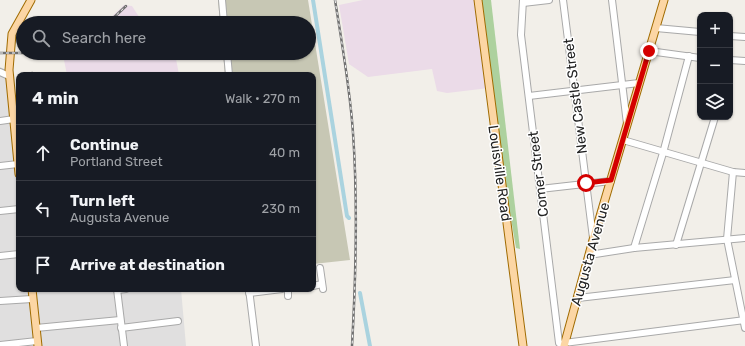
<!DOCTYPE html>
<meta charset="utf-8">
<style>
:root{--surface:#171b24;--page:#242831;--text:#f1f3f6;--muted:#9ea1a6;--line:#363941}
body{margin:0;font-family:Rubik,sans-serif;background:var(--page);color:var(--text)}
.controls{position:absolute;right:12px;top:12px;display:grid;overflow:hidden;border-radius:8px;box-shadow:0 1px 3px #0004}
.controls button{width:36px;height:36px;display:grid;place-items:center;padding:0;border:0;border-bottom:1px solid var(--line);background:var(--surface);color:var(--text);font:20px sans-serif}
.stop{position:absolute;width:12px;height:12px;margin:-9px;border:3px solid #d40000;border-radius:50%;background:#fff}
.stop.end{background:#d40000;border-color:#fff;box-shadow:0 1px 4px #0008}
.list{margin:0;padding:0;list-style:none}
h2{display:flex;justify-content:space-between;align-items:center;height:52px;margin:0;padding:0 16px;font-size:17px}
h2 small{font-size:13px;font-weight:400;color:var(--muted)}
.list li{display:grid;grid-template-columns:26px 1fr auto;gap:12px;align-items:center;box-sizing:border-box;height:56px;padding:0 16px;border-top:1px solid var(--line)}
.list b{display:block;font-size:15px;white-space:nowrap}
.list p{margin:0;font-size:13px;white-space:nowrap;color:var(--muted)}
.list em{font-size:13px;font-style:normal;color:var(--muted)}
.icon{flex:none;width:22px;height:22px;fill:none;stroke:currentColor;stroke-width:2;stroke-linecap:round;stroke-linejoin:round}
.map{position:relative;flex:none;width:745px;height:346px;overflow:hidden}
.search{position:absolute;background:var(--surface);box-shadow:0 1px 3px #0004;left:16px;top:16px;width:300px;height:44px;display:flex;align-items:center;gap:10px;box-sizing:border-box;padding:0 14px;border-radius:22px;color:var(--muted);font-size:15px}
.panel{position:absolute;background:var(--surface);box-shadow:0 1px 3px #0004;left:16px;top:72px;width:300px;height:220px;border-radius:8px}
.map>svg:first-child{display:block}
.residential{fill:#e0dfdf}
.industrial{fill:#ebdbe8}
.construction{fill:#c7c7b4}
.forest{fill:#add19e}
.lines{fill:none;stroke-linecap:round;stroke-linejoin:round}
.canal{stroke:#aad3df;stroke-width:4}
.minor-casing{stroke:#a9a9a9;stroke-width:8}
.major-casing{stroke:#a06b00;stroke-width:9}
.minor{stroke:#fff;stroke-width:6}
.major{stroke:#fcd6a4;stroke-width:7}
.rail-casing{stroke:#707070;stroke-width:2.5}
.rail{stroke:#fff;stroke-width:1;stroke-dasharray:3;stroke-linecap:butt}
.route{stroke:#d40000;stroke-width:5}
.labels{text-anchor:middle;stroke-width:3;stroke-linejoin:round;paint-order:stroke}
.street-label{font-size:14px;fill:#222;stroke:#fff}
</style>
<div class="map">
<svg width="745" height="346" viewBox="0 0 745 346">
<rect width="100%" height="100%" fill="#f2efe9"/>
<polygon class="residential" points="0,67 14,73 19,118 19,289 181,289 186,346 0,346"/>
<g class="industrial">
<polygon points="363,0 478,0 489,88 447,93 437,91 432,69 368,77 349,64 339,5"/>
<polygon points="124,5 132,6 143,23 105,23"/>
<polygon points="74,53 175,53 179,75 67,75 64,60"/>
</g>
<polygon class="construction" points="218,0 308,0 350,260 313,264 313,75 225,75 223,53 309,53 309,23 220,23"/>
<polygon class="forest" points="482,0 491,0 520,249 516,248 507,195"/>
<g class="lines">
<g class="canal">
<polyline points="313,0 347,216 349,218"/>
<polyline points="360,293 370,346"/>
</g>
<g class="minor-casing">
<g id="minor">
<polyline points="222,0 224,23"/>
<polyline points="523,0 521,35 559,343 563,346"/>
<polyline points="563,0 593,238"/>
<polyline points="612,0 627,124"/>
<polyline points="523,3 549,0"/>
<polyline points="656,28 700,32"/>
<polyline points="730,36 745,37"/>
<polyline points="649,51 700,58"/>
<polyline points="227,53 229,75"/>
<polyline points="730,60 745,61"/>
<polyline points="0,72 9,76"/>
<polyline points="529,96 639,83"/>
<polyline points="0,121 14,119"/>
<polyline points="623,140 733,172 745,173"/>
<polyline points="0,166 18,164"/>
<polyline points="733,172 727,239 745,328"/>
<polyline points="540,189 611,181"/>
<polyline points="0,211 19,209"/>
<polyline points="676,245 715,117"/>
<polyline points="634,248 663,153 689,56"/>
<polyline points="589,255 634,248 745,238"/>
<polyline points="0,256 19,254"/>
<polyline points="320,268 323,289"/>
<polyline points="313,286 322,284"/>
<polyline points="117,289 124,346"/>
<polyline points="249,289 256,346"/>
<polyline points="288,289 288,296"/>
<polyline points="117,290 126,289"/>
<polyline points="249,293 282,289"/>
<polyline points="578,298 735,280"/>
<polyline points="0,301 32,299"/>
<polyline points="36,328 120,320"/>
<polyline points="121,328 178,321"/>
<polyline points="564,343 745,320"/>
<polyline points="0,345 37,341"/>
</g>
</g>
<g class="major-casing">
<g id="major">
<polyline points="478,0 523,346"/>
<polyline points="19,174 9,70 12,34 31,0"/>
<polyline points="32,289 38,346"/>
<polyline points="564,346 593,240 664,0"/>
</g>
</g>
<use href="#minor" class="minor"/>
<use href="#major" class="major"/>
<g class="rail-casing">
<g id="rail">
<path d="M335,0C342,44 350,88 353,133C358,204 356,275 352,346"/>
<polyline points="108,23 126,6"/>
<polyline points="0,53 28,53"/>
<polyline points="32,73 38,75"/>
</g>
</g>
<use href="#rail" class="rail"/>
</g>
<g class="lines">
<polyline class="route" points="586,183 611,180 649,51"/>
</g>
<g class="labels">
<g class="street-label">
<text transform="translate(575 96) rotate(-97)" y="5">New Castle Street</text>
<text transform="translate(500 173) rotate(82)" y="5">Louisville Road</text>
<text transform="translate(538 174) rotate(-97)" y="5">Comer Street</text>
<text transform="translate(590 254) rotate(-74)" y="5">Augusta Avenue</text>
</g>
</g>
</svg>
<div class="controls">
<button>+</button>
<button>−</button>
<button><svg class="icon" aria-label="layers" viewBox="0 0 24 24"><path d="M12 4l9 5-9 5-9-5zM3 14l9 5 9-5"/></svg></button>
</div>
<div class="stop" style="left:586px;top:183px"></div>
<div class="stop end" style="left:649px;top:51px"></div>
<div class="search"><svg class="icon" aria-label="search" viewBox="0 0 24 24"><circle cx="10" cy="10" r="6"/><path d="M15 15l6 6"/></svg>Search here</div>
<section class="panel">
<h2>4 min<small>Walk · 270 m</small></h2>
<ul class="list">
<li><svg class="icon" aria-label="ahead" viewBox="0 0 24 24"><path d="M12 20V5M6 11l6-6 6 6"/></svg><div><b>Continue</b><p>Portland Street</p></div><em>40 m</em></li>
<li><svg class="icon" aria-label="left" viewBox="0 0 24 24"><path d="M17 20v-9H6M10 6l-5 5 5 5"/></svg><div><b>Turn left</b><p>Augusta Avenue</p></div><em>230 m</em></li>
<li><svg class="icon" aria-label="arrive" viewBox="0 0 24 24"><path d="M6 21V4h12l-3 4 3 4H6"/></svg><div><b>Arrive at destination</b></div></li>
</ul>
</section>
</div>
